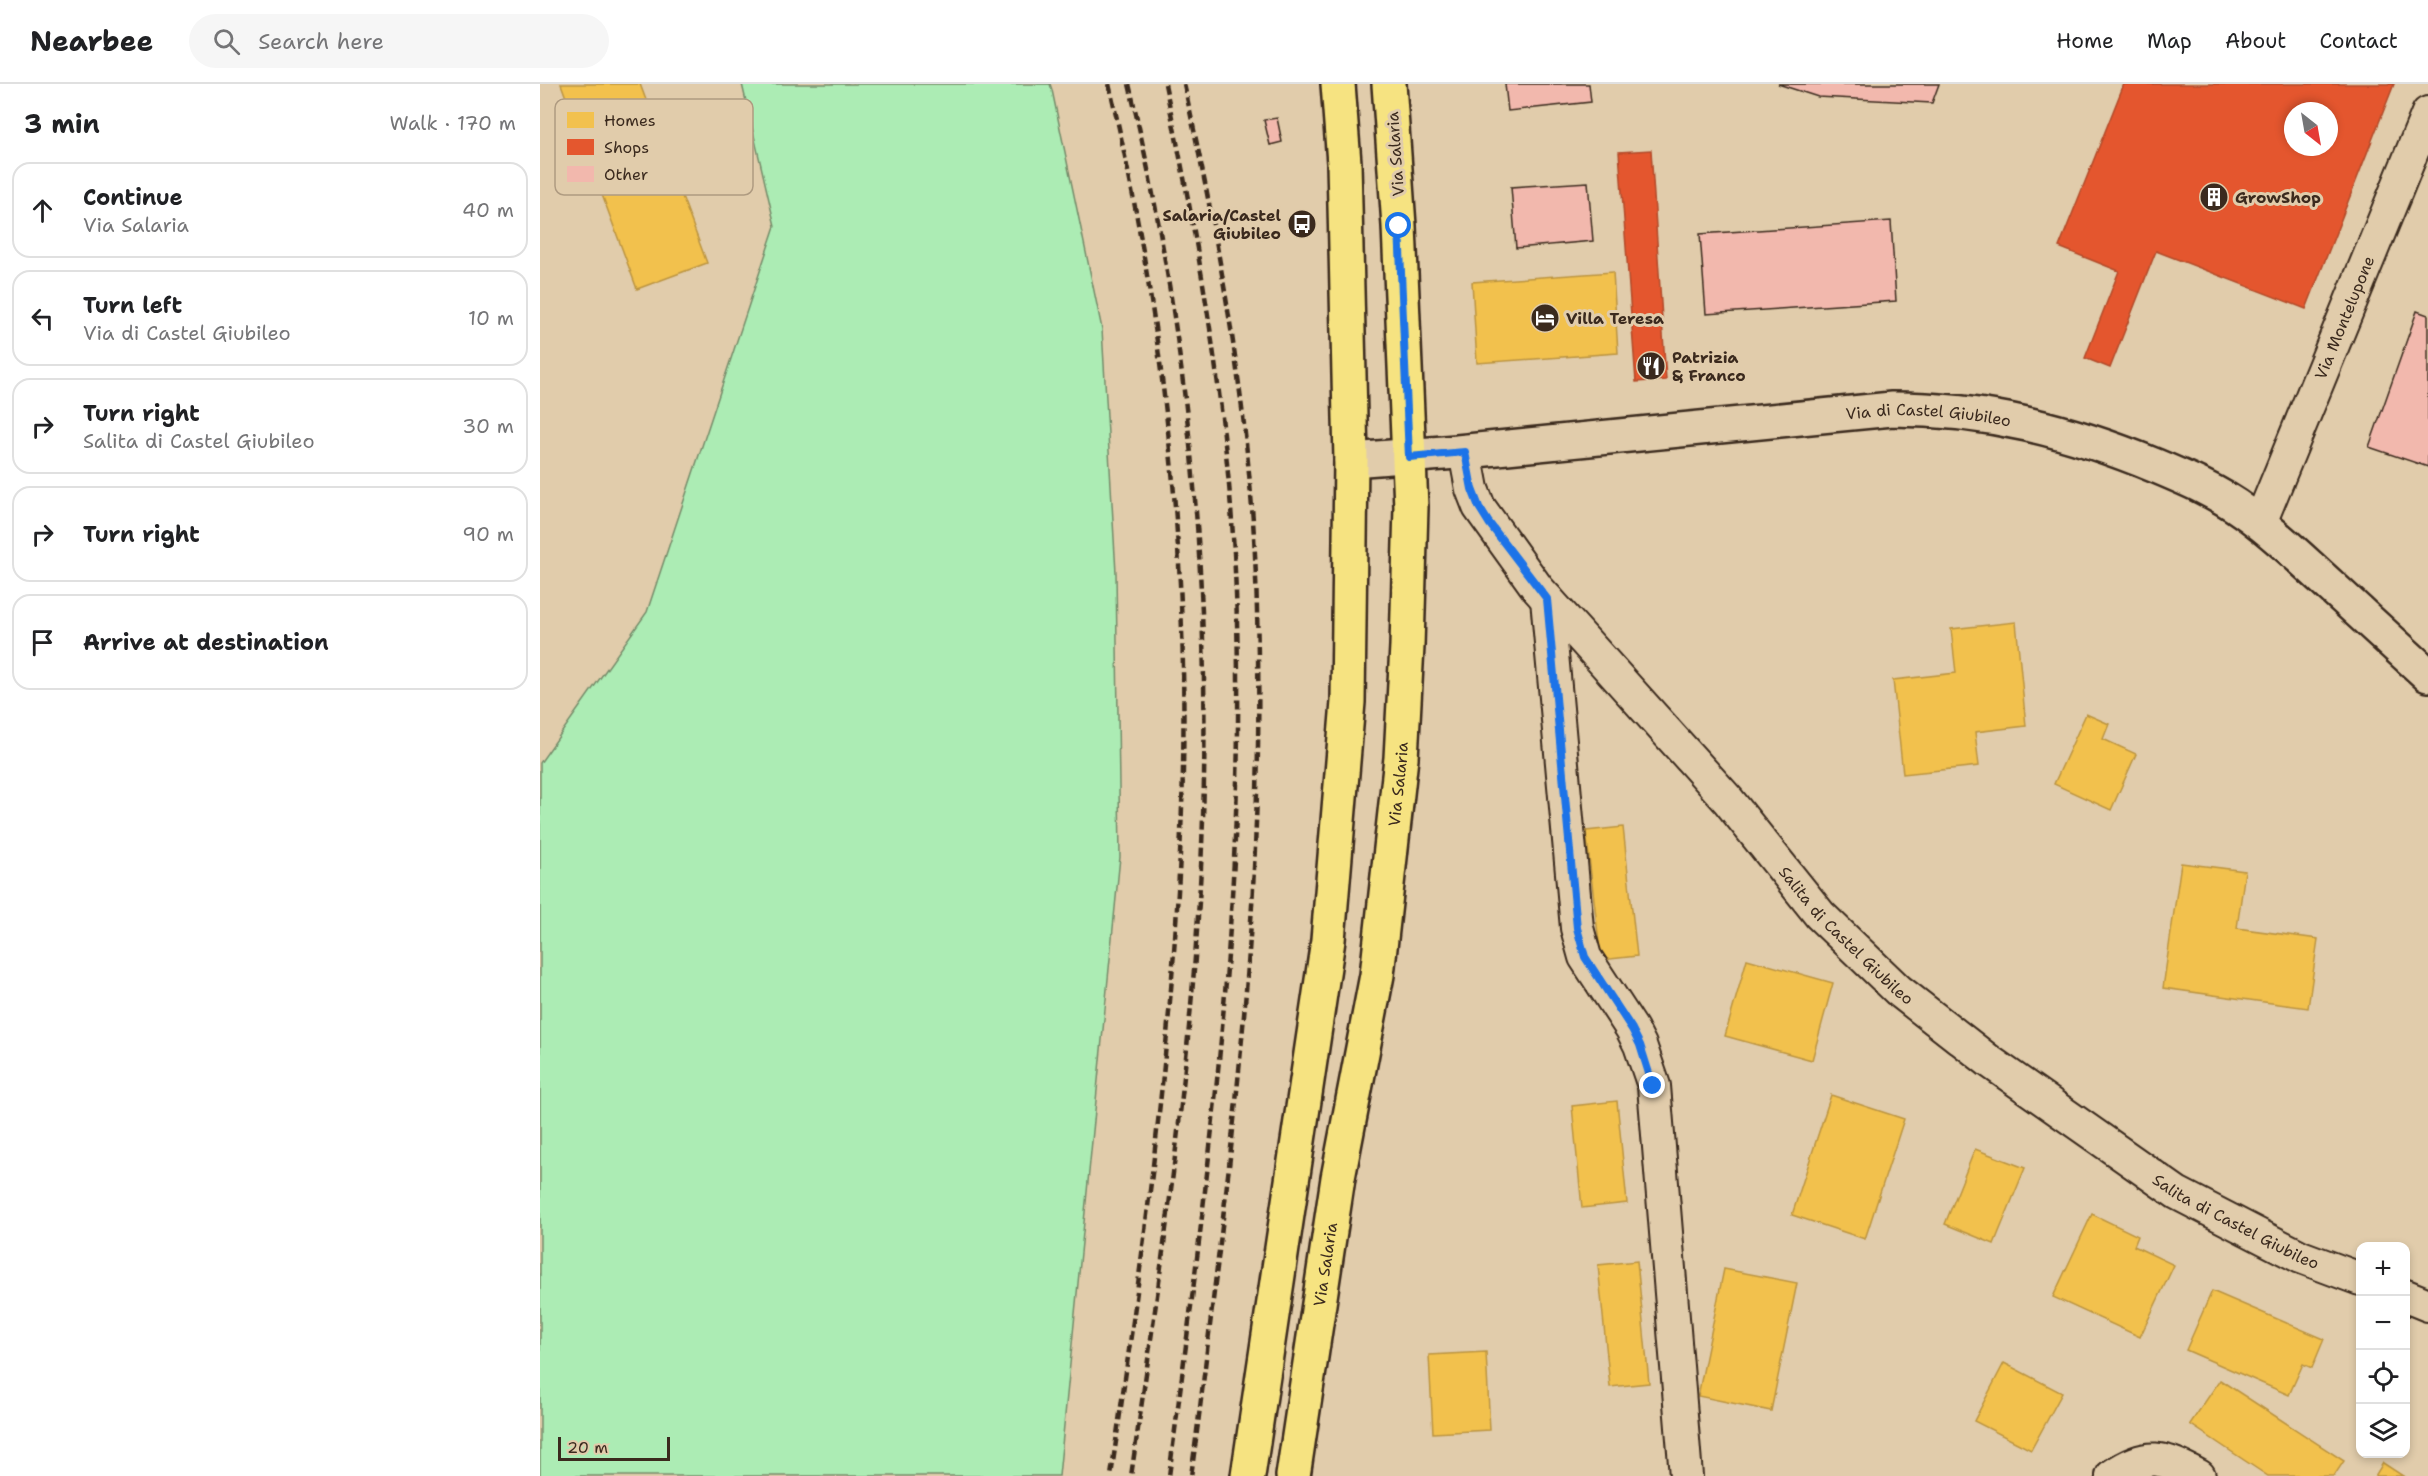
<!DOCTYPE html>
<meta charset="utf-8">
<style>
:root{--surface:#fff;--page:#f6f6f6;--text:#202124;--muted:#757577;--line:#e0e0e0}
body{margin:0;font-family:"Shantell Sans",sans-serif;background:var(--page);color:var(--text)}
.controls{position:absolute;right:18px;bottom:18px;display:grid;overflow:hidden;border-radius:12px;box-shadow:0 3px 9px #0003}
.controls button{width:54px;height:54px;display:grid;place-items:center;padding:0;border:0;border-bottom:2px solid var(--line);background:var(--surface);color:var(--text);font:30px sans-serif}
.compass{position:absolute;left:1744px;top:18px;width:54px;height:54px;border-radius:50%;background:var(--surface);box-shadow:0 3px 9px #0003;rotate:149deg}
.scale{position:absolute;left:18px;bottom:15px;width:112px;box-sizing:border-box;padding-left:6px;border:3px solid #3b2a1e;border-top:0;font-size:16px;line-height:21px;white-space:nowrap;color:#3b2a1e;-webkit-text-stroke:4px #e1ccab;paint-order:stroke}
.stop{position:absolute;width:18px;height:18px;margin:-14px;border:4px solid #1a73e8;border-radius:50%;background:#fff}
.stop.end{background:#1a73e8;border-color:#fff;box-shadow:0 2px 6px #0008}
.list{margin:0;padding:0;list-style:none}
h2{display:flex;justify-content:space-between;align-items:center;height:78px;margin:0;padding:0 24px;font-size:26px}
h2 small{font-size:20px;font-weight:400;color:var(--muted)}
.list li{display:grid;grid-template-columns:39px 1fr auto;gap:18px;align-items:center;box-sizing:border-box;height:96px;margin:0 12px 12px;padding:0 12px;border:2px solid var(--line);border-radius:18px}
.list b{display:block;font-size:22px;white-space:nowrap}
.list p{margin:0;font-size:20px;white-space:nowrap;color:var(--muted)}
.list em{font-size:20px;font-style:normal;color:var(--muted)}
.icon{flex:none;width:33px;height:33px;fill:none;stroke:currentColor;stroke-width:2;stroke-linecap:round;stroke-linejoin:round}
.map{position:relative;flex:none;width:1888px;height:1392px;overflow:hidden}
header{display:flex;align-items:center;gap:36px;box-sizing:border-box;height:84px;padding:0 30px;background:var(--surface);border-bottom:2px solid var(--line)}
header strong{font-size:28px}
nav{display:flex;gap:33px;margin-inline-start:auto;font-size:21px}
.search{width:420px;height:54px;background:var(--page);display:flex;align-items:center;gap:15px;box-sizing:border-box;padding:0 21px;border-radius:33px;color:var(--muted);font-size:22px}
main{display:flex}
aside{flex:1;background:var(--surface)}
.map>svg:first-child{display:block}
.green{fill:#acecb4;stroke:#748b69;stroke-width:1.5}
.homes{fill:#f2c14e;stroke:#bb9440;stroke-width:1.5}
.shops{fill:#e4572e;stroke:#b14a29;stroke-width:1.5;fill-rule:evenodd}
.building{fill:#f2b8ad;stroke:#3b2a1e;stroke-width:1.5}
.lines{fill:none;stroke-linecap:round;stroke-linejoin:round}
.minor-casing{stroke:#3b2a1e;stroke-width:36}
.tertiary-casing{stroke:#3b2a1e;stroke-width:38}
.primary-casing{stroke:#3b2a1e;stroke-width:38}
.minor{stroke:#e1ccab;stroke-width:32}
.tertiary{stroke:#e1ccab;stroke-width:33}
.primary{stroke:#f6e381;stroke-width:33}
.rail{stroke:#3b2a1e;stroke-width:4.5;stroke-dasharray:9 4.5;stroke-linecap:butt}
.route{stroke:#1a73e8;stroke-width:8}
.labels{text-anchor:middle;stroke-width:6;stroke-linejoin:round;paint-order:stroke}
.street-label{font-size:16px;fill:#3b2a1e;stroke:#e1ccab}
.poi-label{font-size:16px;font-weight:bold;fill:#3b2a1e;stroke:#e1ccab;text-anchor:start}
.key{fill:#e1ccab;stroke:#af9b81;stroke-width:1.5}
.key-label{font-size:16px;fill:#3b2a1e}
</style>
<header>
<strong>Nearbee</strong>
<div class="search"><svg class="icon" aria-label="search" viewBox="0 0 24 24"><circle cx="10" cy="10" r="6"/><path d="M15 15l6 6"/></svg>Search here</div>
<nav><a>Home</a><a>Map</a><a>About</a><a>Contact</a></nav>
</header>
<main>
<aside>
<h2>3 min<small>Walk · 170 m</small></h2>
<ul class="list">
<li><svg class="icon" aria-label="ahead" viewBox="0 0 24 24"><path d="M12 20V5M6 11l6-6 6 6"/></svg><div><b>Continue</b><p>Via Salaria</p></div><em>40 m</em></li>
<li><svg class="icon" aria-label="left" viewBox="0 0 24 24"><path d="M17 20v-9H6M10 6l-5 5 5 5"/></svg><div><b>Turn left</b><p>Via di Castel Giubileo</p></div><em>10 m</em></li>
<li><svg class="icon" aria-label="right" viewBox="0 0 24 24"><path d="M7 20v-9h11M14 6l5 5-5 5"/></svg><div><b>Turn right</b><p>Salita di Castel Giubileo</p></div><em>30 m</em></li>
<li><svg class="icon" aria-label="right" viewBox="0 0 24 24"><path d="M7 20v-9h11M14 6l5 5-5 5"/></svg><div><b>Turn right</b></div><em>90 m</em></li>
<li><svg class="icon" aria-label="arrive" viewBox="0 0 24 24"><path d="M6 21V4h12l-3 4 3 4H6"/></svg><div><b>Arrive at destination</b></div></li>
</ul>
</aside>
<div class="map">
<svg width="1888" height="1392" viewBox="0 0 1888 1392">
<rect width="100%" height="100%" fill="#e1ccab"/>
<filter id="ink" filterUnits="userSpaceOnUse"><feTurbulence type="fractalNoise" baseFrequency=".0167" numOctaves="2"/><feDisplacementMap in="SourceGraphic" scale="12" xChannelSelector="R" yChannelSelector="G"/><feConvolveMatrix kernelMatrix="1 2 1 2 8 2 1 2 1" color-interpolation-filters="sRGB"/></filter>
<g filter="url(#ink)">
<polygon class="green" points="202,0 510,0 512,6 562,245 576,489 580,773 519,1392 0,1392 0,679 107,528 235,142"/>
<g class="homes">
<polygon points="21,0 100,0 167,179 97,205"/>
<polygon points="1073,188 1078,269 937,279 932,198"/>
<polygon points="1476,538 1486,642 1435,648 1439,682 1363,690 1353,596 1416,589 1411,545"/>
<polygon points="1546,630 1569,640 1563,655 1596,670 1571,726 1514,700"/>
<polygon points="1083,743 1097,872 1061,876 1046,747"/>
<polygon points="1641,779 1705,787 1697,844 1778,855 1768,924 1623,904"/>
<polygon points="1207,875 1293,899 1272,976 1185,952"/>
<polygon points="1291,1011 1364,1035 1325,1155 1252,1131"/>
<polygon points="1077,1017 1087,1119 1042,1124 1032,1022"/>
<polygon points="1435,1065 1485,1084 1454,1160 1405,1140"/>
<polygon points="1552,1130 1598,1152 1594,1162 1634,1181 1600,1253 1513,1213"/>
<polygon points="1097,1177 1109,1299 1070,1303 1058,1181"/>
<polygon points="1184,1185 1257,1199 1231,1327 1158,1312"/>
<polygon points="1672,1207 1784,1255 1772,1284 1763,1280 1749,1311 1646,1266"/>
<polygon points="946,1268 950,1346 893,1349 889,1271"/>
<polygon points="1464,1279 1522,1309 1491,1366 1434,1337"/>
<polygon points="1680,1296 1804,1377 1794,1392 1728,1392 1650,1340"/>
<polygon points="1843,1379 1863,1392 1835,1392"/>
</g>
<g class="shops">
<path d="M1584,0H1854L1766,225L1616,167L1570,284L1545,274L1579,187L1519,163ZM1753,27H1789V63H1753Z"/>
<polygon points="1111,66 1126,296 1096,298 1079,68"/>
</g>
<g class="building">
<polygon points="965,0 1049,0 1051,18 968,27"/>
<polygon points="1238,0 1399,0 1392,19 1278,13"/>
<polygon points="737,34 742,58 730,61 724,36"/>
<polygon points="1048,98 1053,157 976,164 971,103"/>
<polygon points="1351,137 1356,217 1166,230 1160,150"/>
<polygon points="1877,227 1888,231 1888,383 1829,363"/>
</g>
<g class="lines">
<g class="minor-casing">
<g id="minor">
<path id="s1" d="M925,368L932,405L939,423L998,505L1188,716L1280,831L1358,906L1449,977L1637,1109L1761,1173L1820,1195"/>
<path id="s2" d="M1720,439L1888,29"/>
<polyline points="1007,515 1037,844 1045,873 1092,945 1100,961 1114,1002 1146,1392"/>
<polyline points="1866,1212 1888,1221"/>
<path d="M1572,1392C1607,1367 1624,1373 1659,1392"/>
</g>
</g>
<g class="tertiary-casing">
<g id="tertiary">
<path id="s3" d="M811,376L917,368L1352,325C1446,325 1529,346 1616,382C1647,395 1678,408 1705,428C1732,447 1756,470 1781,493C1817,526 1852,558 1888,591"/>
</g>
</g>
<g class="primary-casing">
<g id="primary">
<polyline points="708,1392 788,856 808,618 811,376 804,79 798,0"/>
<path id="s4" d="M753,1392L798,1094L837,891L861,674L867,562L871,423L859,142L849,0"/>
</g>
</g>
<use href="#minor" class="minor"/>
<use href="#tertiary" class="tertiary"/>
<use href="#primary" class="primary"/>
<g class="rail">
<path d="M569,0C626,243 652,498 641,748C632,964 602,1178 571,1392"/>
<path d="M589,0C650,255 674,522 661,783C650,987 621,1190 591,1392"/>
<path d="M625,0C659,161 687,323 695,487C710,791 668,1092 629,1392"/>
<path d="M644,0C675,140 701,281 712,424C716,473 717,522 718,572C721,775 703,974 678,1175C669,1248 661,1320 651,1392"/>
</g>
</g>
</g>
<g class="lines" filter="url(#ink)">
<polyline class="route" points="859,142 869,373 925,368 932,405 939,423 949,439 1007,515 1037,844 1045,873 1092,945 1100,961 1113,1002"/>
</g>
<defs>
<g id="building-disc" transform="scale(1.5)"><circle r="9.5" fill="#3b2a1e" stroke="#e1ccab"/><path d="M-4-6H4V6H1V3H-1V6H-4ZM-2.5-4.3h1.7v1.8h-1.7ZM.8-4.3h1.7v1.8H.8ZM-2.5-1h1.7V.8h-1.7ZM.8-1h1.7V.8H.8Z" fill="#fff"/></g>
<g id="bus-disc" transform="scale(1.5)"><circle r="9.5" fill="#3b2a1e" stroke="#e1ccab"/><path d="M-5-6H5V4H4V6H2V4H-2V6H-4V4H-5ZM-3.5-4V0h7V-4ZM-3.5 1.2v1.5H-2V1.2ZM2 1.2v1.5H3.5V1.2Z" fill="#fff"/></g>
<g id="hotel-disc" transform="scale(1.5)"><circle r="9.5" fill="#3b2a1e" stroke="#e1ccab"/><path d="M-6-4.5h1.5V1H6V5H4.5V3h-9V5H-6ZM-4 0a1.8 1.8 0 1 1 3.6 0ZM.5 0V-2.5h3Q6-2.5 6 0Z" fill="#fff"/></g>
<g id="restaurant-disc" transform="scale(1.5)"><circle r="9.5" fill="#3b2a1e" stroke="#e1ccab"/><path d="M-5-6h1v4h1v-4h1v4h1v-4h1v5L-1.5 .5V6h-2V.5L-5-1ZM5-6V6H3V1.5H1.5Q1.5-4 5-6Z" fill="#fff"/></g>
</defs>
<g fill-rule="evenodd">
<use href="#building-disc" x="1674" y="113"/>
<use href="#bus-disc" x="762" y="140"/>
<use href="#hotel-disc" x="1005" y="234"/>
<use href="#restaurant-disc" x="1111" y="282"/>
</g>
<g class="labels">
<g class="street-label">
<text transform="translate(855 70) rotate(-94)" y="6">Via Salaria</text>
<text dy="6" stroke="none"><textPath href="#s2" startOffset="222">Via Montelupone</textPath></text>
<text dy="6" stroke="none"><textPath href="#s3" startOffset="580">Via di Castel Giubileo</textPath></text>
<text dy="6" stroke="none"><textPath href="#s4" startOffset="700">Via Salaria</textPath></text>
<text dy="6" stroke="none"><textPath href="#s1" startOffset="622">Salita di Castel Giubileo</textPath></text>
<text dy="6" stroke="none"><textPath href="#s1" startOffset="1108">Salita di Castel Giubileo</textPath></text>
<text dy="6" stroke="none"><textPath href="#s4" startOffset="214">Via Salaria</textPath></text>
</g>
<g class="poi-label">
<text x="1695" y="119">GrowShop</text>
<text x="741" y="137" text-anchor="end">Salaria/Castel<tspan x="741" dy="18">Giubileo</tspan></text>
<text x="1026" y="240">Villa Teresa</text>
<text x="1132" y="279">Patrizia<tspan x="1132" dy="18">&amp; Franco</tspan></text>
</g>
</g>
<rect x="15" y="15" width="198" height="96" rx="9" class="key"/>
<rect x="27" y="28" width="27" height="16" fill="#f2c14e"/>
<rect x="27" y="55" width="27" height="16" fill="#e4572e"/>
<rect x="27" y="82" width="27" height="16" fill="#f2b8ad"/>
<g class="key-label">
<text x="64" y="42">Homes</text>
<text x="64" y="69">Shops</text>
<text x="64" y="96">Other</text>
</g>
</svg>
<div class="controls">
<button>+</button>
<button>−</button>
<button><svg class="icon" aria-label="locate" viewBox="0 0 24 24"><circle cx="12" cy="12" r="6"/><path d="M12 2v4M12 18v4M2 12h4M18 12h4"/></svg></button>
<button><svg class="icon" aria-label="layers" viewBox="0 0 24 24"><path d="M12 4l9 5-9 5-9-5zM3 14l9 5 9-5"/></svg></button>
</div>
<svg class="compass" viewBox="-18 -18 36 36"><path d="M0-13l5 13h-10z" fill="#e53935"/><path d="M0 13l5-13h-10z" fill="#757577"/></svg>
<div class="scale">20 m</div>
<div class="stop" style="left:859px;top:142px"></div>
<div class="stop end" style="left:1113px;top:1002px"></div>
</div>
</main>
